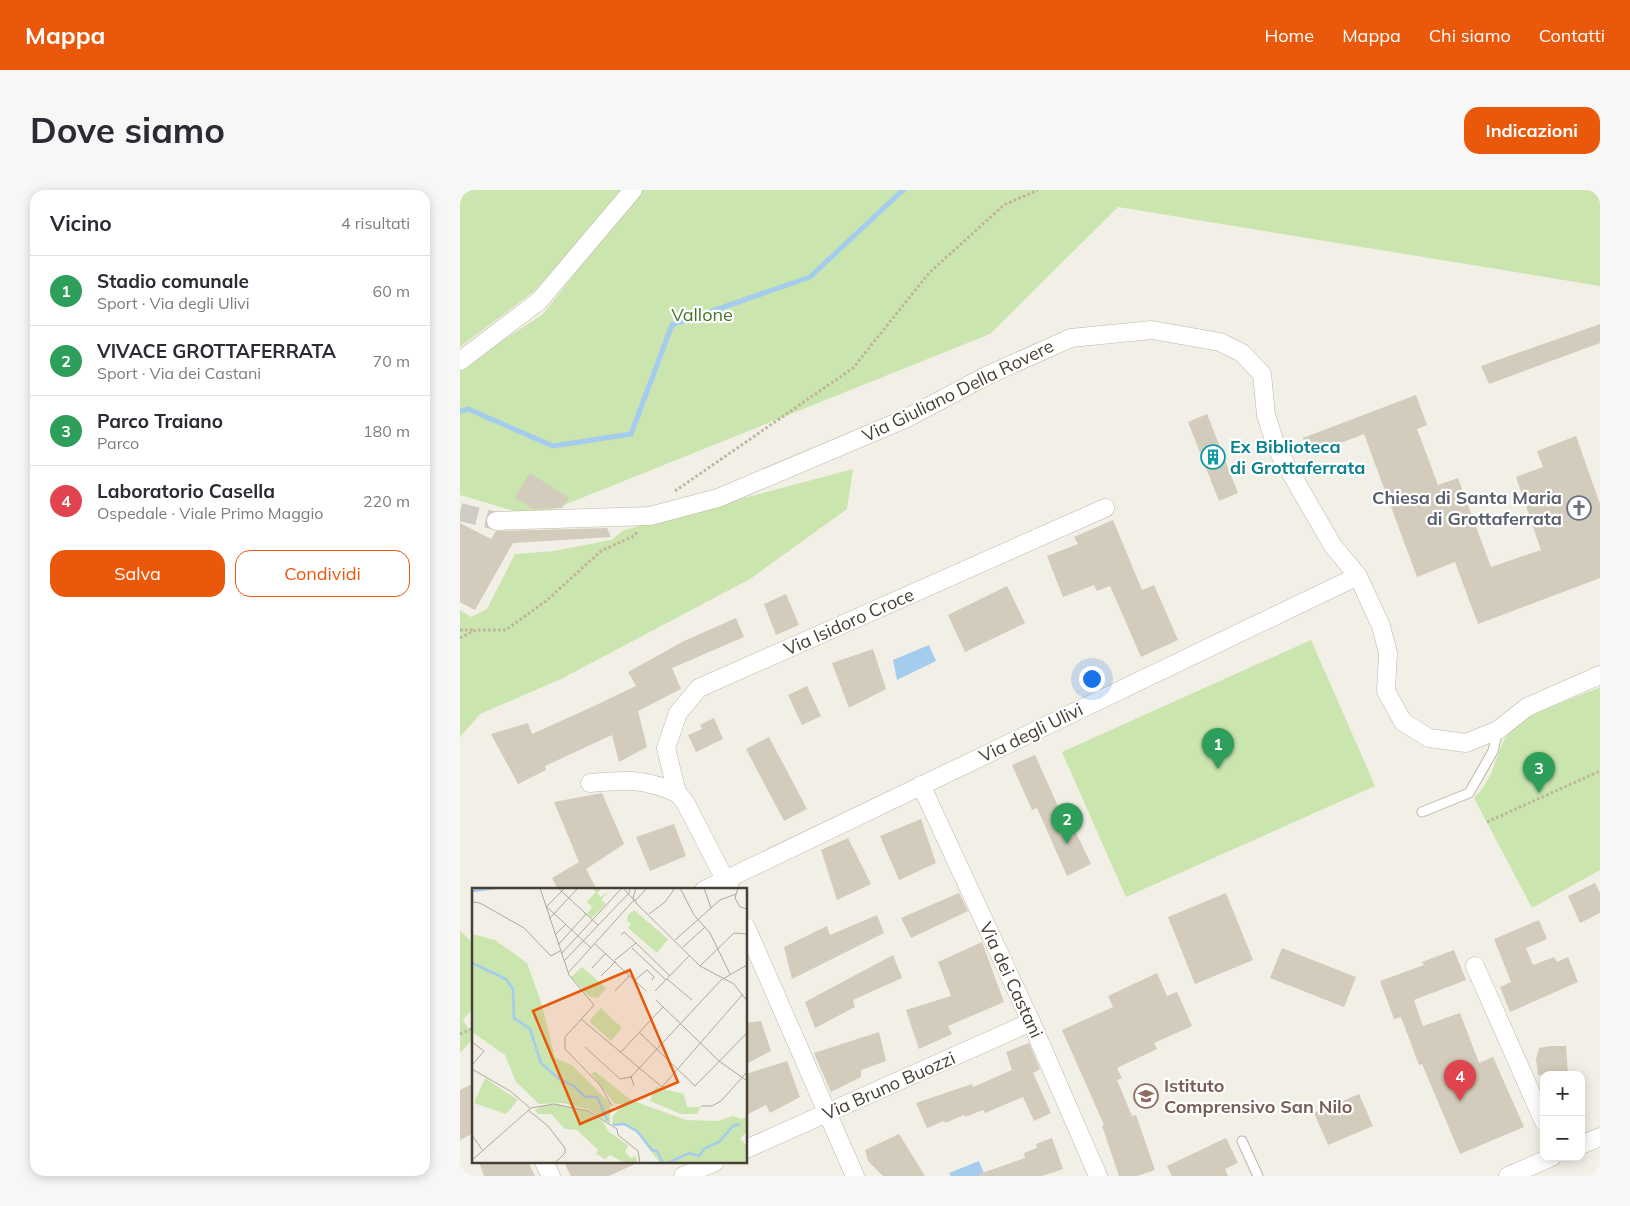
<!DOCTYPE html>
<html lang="it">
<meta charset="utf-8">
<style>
:root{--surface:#fff;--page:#f7f7f7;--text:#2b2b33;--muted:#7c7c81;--line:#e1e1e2;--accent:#ea580c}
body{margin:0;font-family:Mulish,sans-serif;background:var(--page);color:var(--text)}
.controls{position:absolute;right:15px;bottom:15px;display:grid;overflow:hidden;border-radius:10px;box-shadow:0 2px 12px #0003}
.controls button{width:45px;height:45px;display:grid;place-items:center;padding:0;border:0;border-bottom:1px solid var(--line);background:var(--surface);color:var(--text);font:25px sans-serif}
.you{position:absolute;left:631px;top:488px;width:18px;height:18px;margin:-12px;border:4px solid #fff;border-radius:50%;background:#1a73e8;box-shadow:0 0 0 8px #1a73e833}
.badge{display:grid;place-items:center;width:32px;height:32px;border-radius:50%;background:var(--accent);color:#fff;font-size:16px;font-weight:700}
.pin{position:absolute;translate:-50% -41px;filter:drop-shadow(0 1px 2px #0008)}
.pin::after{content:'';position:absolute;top:26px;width:18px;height:15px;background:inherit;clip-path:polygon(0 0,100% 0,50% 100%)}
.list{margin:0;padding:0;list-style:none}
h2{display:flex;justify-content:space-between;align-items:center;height:65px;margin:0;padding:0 20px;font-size:21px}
h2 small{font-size:16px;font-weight:400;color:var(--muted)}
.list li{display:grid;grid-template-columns:32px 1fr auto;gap:15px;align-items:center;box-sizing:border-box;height:70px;padding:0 20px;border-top:1px solid var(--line)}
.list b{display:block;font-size:19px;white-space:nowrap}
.list p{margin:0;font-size:16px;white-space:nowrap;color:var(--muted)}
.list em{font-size:16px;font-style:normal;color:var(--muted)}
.actions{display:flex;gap:10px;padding:15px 20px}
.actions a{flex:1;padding:11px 0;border:1px solid var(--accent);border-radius:15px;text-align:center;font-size:18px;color:var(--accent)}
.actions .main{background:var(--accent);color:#fff}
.map{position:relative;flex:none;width:1140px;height:986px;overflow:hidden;border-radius:15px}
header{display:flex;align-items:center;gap:30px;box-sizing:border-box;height:70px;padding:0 25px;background:var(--accent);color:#fff}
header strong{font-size:24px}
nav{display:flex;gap:28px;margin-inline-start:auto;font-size:18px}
.intro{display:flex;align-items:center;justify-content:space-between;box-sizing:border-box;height:120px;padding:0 30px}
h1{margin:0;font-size:35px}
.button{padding:12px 22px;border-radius:15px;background:var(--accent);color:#fff;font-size:18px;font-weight:700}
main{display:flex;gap:30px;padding:0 30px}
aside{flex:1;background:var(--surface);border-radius:15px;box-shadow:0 2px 12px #0003}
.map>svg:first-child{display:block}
.green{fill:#cbe5af}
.water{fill:#a3ccee}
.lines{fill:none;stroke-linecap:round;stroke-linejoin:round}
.stream{stroke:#a3ccee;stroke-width:5}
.building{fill:#d3cbbb}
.minor-tunnel{stroke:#cfccc3;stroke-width:18;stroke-dasharray:18 9;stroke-linecap:butt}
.service-casing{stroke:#bdb7a9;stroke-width:11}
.minor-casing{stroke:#bdb7a9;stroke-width:19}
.path{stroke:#bfb39a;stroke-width:3;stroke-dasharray:2.5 2.5;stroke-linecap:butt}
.service{stroke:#fff;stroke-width:9}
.minor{stroke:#fff;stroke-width:18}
.labels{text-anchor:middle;stroke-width:4.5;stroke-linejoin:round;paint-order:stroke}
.park-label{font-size:18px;fill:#44742b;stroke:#fff}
.street-label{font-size:18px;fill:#453f35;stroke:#fff}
.culture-label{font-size:18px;font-weight:bold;fill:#0d838f;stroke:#fff;text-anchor:start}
.worship-label{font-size:18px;font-weight:bold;fill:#5b616d;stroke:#fff;text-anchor:end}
.education-label{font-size:18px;font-weight:bold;fill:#785e54;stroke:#fff;text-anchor:start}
.inset-river{fill:none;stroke:#a3ccee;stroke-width:2.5}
.inset-road{fill:none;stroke:#ada99f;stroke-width:1}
.view{fill:#e8590c;fill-opacity:0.15;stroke:#e8590c;stroke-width:2.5}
.inset-edge{fill:none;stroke:#453f35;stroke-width:2.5}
</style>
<header>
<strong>Mappa</strong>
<nav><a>Home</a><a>Mappa</a><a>Chi siamo</a><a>Contatti</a></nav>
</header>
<div class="intro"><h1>Dove siamo</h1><a class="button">Indicazioni</a></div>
<main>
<aside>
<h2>Vicino<small>4 risultati</small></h2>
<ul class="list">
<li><span class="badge" style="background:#2e9e5b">1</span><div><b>Stadio comunale</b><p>Sport · Via degli Ulivi</p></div><em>60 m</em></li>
<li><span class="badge" style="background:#2e9e5b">2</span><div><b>VIVACE GROTTAFERRATA</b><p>Sport · Via dei Castani</p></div><em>70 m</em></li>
<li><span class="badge" style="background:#2e9e5b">3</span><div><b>Parco Traiano</b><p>Parco</p></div><em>180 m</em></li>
<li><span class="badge" style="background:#e0444e">4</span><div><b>Laboratorio Casella</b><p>Ospedale · Viale Primo Maggio</p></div><em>220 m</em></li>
</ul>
<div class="actions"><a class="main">Salva</a><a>Condividi</a></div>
</aside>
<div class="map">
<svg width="1140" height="986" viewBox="0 0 1140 986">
<rect width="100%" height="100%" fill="#f2efe6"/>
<g class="green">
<polygon points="0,0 162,0 146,24 72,103 0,157"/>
<polygon points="181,0 1140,0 1140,96 658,17 530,144 74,327 0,305 0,179 83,124"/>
<polygon points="393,279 387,319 290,389 101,489 20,524 0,547 0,420 11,427 27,419 55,364 94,361 151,350 164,340"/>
<polygon points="851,450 915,596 666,707 602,562"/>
<path d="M1140,497V680L1072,718L1014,608C1038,584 1033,564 1050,541C1061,526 1120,506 1140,497Z"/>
<polygon points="0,740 14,755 14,817 3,830 14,848 0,863"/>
</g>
<g class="water">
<polygon points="469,455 476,471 437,490 433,470"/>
<polygon points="519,971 525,986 491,986 489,983"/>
</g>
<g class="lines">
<polyline class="stream" points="0,221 8,219 93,256 171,244 212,135 350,87 443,0"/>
</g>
<g class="building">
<polygon points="1140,134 1140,153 1029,194 1021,176"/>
<polygon points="956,205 967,235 957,239 978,295 998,288 1031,377 1081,360 1056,287 1083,277 1077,261 1116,246 1140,314 1140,388 1018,434 995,372 957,387 904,244 849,265 843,248"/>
<polygon points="747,224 778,303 759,311 728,232"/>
<polygon points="70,283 109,308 102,318 73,319 55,307"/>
<polygon points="653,330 682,400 694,395 718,450 681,467 650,396 637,401 634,395 603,407 587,366 618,354 614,347"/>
<polygon points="0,333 31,349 36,341 147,338 151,347 53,353 15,420 0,412"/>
<polygon points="547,396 565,433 505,462 488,425"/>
<polygon points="326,404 339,435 316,445 304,414"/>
<polygon points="276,428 284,447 212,478 221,499 178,521 187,557 159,572 152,545 85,576 86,580 58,594 31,544 68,533 72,544 132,517 176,496 168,482 224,451"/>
<polygon points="413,459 426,499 389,518 372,473"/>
<polygon points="347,496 361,526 342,535 328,505"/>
<polygon points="254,528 263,549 236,562 228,545 242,539 240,535"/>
<polygon points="309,547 347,619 324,631 286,559"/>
<polygon points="575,565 602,625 606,622 631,674 607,686 577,618 572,620 552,575"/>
<polygon points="142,603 164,654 126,679 137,700 98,700 92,688 119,672 94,612"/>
<polygon points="461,629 476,673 439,690 420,646"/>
<polygon points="214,634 226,666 190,681 176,647"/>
<polygon points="388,648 411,694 377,710 361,660"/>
<polygon points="1135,693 1140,703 1140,723 1120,733 1108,706"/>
<polygon points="499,703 508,721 451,748 441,728"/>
<polygon points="766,703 793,770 735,794 708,727"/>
<polygon points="417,725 424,743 332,789 324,757 367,736 370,745"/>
<polygon points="1079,730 1087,749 1066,758 1073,775 1094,767 1097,772 1108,767 1118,792 1050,822 1040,797 1051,792 1034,749"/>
<polygon points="522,752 544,812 488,836 492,844 459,859 446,820 491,806 478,772"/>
<polygon points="822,758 896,787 884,817 810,788"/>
<polygon points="994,760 1006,790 954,810 963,836 1000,823 1019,873 1033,867 1064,937 1000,964 962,874 959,875 941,827 934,829 920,791 964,775 962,772"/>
<polygon points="433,765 442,788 393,810 395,817 355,838 345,812"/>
<polygon points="697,783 707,806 717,802 732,836 694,853 697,859 657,878 662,888 657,890 672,926 676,925 695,980 677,986 659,986 642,936 644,935 602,840 653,817 648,806"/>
<polygon points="301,831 311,861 286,874 286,833"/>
<polygon points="419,842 426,871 401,880 401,887 371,902 354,863"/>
<polygon points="569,853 580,879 573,883 591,923 574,931 563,907 525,923 523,920 505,927 504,925 485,933 484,931 467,938 456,913 512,894 513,897 552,880 546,862"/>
<polygon points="1091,856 1106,856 1108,885 1078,885 1076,869 1079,858"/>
<polygon points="327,871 340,907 310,923 306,915 286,925 286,884"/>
<polygon points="14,893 14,943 0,950 0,900"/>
<polygon points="899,904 913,936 868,955 854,923"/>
<polygon points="439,944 465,986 423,986 408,971 405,960"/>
<polygon points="592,948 603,979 582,986 519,986 519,984 565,968 564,963 577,958 576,954"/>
<polygon points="766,948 778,973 765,979 768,986 712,986 707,976"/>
<polygon points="19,972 68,972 75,986 24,986"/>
<polygon points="104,972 179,972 149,986 111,986"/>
</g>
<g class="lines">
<polyline class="minor-tunnel" points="0,322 36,331"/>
<g class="service-casing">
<g id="service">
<polyline points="962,622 1009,603 1033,561 1038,540"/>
<polyline points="782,951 798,986"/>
</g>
</g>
<g class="minor-casing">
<g id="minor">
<polyline points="0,171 79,111 173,0"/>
<polyline points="36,331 190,326 258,308 445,229 528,185 611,148 692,140 760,152 782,163 802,184 806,225 817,259 873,356 898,386 921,436 928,463 926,501 943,532 969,548 1006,553 1038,540 1067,517 1140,485"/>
<path d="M130,593C165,590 183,588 217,603"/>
<polyline points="210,594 225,612 270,699"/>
<polyline points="461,595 571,832 638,986"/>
<polyline points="217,603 206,558 218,523 239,498 645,318"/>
<polyline points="244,700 898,386"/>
<polyline points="286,737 395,986"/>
<polyline points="1015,776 1084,932"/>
<polyline points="1121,955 1140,947"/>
<polyline points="286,959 571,832"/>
<polyline points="84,972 91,986"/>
<polyline points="223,986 255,972"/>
<polyline points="1048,986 1092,967"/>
</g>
</g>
<g class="path">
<polyline points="215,301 393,178 469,83 544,15 578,0"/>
<polyline points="0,440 14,440"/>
<polyline points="0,448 16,440 46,440 86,411 141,361 174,346 177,342"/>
<polyline points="1027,632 1140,581"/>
<polyline points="0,844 14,838"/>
</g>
<use href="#service" class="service"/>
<use href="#minor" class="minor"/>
</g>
<defs>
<g id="building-ring" transform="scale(1.25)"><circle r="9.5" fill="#fff" stroke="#0f9aa8" stroke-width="1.5"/><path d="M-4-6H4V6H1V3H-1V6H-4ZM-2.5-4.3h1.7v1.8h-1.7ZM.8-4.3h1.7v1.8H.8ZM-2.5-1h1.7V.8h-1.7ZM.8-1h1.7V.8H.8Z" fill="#0f9aa8"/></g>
<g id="church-ring" transform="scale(1.25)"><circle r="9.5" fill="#fff" stroke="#6b7280" stroke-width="1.5"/><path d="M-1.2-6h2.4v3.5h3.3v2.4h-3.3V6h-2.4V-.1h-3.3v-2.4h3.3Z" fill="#6b7280"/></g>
<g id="school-ring" transform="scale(1.25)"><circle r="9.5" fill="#fff" stroke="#8d6e63" stroke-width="1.5"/><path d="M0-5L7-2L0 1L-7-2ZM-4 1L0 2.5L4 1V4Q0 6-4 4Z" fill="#8d6e63"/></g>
</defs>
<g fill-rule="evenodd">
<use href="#building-ring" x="753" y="267"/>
<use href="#church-ring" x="1119" y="318"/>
<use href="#school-ring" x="686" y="906"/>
</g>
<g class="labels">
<g class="park-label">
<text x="242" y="131">Vallone</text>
</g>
<g class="street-label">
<text transform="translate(498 201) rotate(-26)" y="6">Via Giuliano Della Rovere</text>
<text transform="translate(389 432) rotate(-24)" y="6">Via Isidoro Croce</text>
<text transform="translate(571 543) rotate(-26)" y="6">Via degli Ulivi</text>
<text transform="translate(551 790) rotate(65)" y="6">Via dei Castani</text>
<text transform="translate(429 896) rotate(-24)" y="6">Via Bruno Buozzi</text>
</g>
<g class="culture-label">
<text x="770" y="263">Ex Biblioteca<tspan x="770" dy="21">di Grottaferrata</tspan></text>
</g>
<g class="worship-label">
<text x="1102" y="314">Chiesa di Santa Maria<tspan x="1102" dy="21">di Grottaferrata</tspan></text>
</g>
<g class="education-label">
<text x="704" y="902">Istituto<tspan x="704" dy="21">Comprensivo San Nilo</tspan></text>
</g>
</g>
<g transform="translate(12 698)">
<rect width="275" height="275" fill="#f2efe6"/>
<path d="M120,0H130L125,5L129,9L137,3L129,12L134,16L120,30L115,26L120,19L115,14L124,4ZM162,22L196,51L185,65L156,40L159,36L155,33L156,27ZM0,46L23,52L55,75L69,114L83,170L100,177L138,215V236L117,222L91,215L67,216L44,194L33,167L0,144ZM110,79L134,100L126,110L118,109L99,89ZM129,120L150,140L139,153L117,133ZM124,184L159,212L214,232L245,233L261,228L269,231L275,229V244L268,250L275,258V275H188L165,245L152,237H140L141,228L150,217L142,215L119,185ZM13,190L46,212L34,226L2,215ZM184,199L212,206L215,219H229L225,226H209L178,213ZM72,217H90L116,224L131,234L137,244L156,257L153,264L159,270L164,268L165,275H153L138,267L133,271L124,266L126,262L105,242L93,241L79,226H66L63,222Z" fill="#cbe5af"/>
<path class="inset-river" d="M0,3L23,0M0,75L34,91L41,101L42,130L58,141L69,175L86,190L102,198L113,209H125L136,233M141,237L152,236L165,243L180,262L185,263L191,275M196,275L217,265L227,268L233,260L247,254L261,238L268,236"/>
<path class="inset-road" d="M68,0L97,87L122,117L93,149V161L128,197L140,218M86,0L126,37M164,0L161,10L165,16L228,78L262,96L275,113M208,0L222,27L238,45L258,86M232,0L239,20M266,0L263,10L268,19L275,21M163,13L175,0M0,14L8,15L52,40L79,68L88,63M74,19L93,0M75,19L119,60M177,26L193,14L203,0M77,31L106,0M83,47L94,36M149,47L152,44L164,55M203,52L248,12L264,6M123,56L174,103M86,57L114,26M211,59L233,39M160,60L194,92M89,66L150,0M143,72L164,55L198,88M92,73L157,5L158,0M228,78L262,45L275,46M120,80L134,65M96,85L162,12L151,0M129,88L144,73M195,91L220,112M163,92L175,82L182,89L180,92M143,103L158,87M183,103L217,68M184,112L247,173L275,193M109,131L190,199L271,106M167,144L223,198L275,145M0,154L12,163L0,177M113,159L148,191L159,189L162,198M148,165L191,119M0,181L38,203L58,220M158,190L249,92L275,77M229,218H240L249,213L275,184M56,222L76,238L93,260V265L83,275M0,247L11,263M0,272L59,220L82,216L116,223L145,241L146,247L166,263L168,275"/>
<path class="view" d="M158,82L206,194L108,236L61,123Z"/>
<rect width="275" height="275" class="inset-edge"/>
</g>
</svg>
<div class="controls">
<button>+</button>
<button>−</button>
</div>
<div class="you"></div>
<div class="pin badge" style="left:758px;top:579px;background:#2e9e5b">1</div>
<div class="pin badge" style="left:607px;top:654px;background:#2e9e5b">2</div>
<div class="pin badge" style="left:1079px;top:603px;background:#2e9e5b">3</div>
<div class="pin badge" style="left:1000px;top:911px;background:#e0444e">4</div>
</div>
</main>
